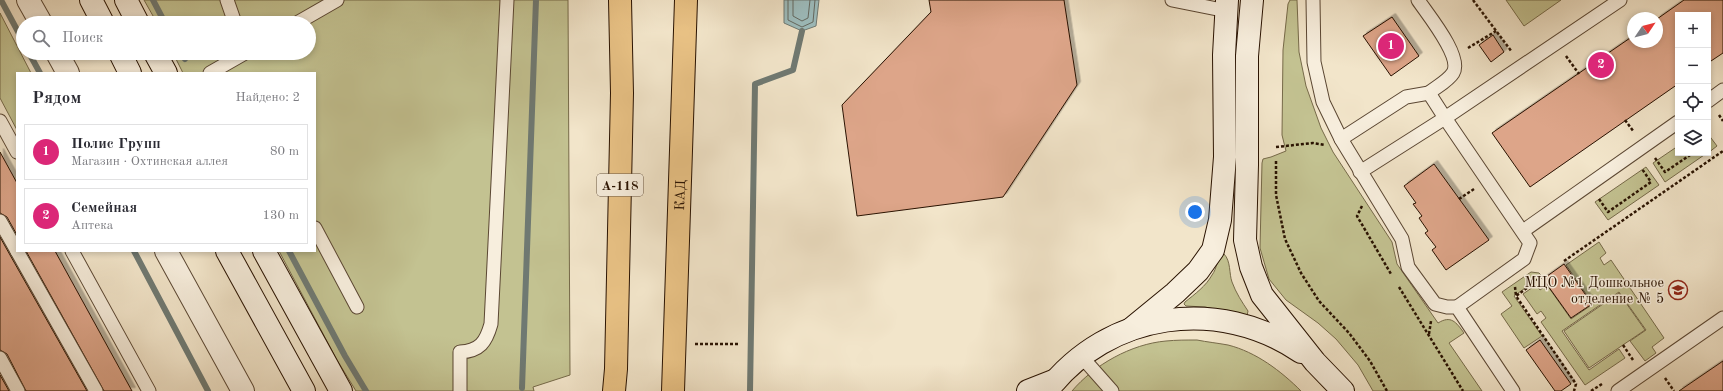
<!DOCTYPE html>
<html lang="ru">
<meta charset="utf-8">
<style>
:root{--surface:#fff;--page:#f7f7f7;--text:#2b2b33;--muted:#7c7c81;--line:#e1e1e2;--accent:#db2777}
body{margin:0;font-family:"Old Standard TT",serif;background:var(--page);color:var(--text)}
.controls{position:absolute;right:12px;top:12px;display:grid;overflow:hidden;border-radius:0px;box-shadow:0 2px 6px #0003}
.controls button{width:36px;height:36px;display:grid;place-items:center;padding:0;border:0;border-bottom:1px solid var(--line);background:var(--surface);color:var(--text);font:20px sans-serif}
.compass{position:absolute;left:1627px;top:12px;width:36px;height:36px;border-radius:50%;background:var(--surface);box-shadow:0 2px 6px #0003;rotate:55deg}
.you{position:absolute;left:1195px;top:212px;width:14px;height:14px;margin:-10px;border:3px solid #fff;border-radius:50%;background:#1a73e8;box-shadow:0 0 0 6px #1a73e833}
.badge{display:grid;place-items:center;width:26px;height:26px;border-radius:50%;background:var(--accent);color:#fff;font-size:13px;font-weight:700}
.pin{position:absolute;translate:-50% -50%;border:2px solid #fff;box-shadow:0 1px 4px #0006}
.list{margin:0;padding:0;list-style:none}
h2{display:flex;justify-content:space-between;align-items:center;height:52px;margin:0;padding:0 16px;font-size:17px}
h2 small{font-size:13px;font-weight:400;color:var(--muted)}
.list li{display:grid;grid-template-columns:26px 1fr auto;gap:12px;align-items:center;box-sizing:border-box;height:56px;margin:0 8px 8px;padding:0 8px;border:1px solid var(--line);border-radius:0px}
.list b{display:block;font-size:15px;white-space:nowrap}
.list p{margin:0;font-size:13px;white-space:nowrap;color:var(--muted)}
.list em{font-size:13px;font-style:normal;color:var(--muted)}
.icon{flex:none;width:22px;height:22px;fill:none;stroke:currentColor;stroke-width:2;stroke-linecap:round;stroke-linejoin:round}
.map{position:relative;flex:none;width:1723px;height:391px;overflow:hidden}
.search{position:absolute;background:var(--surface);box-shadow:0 2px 6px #0003;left:16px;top:16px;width:300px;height:44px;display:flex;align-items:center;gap:10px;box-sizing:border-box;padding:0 14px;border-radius:22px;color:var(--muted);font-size:15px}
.panel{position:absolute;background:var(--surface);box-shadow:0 2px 6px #0003;left:16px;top:72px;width:300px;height:180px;border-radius:0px}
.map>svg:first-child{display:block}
.green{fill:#c3c291;stroke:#766a49}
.water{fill:#9dbdbe;stroke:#6f7972}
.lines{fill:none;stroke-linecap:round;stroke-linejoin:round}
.shore{stroke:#636860;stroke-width:1}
.stream{stroke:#6f7972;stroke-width:6}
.building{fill:#dda589;stroke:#291201;filter:url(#shadow)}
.lane-casing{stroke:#5b4733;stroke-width:15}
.street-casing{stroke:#5b4733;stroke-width:24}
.secondary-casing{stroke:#291201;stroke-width:24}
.highway-casing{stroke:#291201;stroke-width:24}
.path{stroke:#291201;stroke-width:2.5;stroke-dasharray:3 2;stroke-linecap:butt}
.lane{stroke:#f7eedd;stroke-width:13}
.street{stroke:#f7eedd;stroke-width:22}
.secondary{stroke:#f7eedd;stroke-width:22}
.highway{stroke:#e9c285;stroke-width:22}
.labels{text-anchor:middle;stroke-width:3;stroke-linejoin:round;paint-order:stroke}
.shield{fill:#f7eedd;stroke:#675443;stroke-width:1}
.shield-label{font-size:13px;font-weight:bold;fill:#291201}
.street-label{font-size:14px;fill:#291201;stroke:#f7eedd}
.poi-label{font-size:14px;fill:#291201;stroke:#f7eedd;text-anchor:end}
</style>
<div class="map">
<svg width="1723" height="391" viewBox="0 0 1723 391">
<defs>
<filter id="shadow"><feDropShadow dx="3.5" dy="-3.5" stdDeviation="0" flood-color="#0004"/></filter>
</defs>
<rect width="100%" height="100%" fill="#f2e5ca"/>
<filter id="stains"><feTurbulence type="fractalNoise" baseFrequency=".005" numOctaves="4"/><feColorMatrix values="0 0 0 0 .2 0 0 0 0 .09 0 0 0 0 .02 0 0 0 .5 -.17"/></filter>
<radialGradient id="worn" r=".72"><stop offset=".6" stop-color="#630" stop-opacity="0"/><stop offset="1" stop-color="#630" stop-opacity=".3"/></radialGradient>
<g class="green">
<polygon points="144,0 568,0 570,375 533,387 534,391 356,391 337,360 279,251 315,251 315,73 183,73 173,53 309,53 309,23 157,23"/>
<path d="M1290,0H1297L1299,52L1306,86L1321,128L1333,152L1392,242L1397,264L1438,323C1451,315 1456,322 1464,333L1449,343L1482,391H1373L1358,365L1336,339L1318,323L1286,300L1269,279L1260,248L1262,163L1263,159L1271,157L1286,151L1282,135L1283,50L1288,4Z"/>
<polygon points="1506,0 1561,0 1524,26"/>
<polygon points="0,13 31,73 17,73 17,130 0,98"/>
<polygon points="1708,134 1717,146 1708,153"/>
<polygon points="1678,146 1678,153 1707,153 1665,182 1653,163"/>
<polygon points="1646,167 1659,185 1608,220 1595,202"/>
<polygon points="1599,242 1606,253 1600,258 1604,265 1611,260 1664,338 1652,347 1656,353 1645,361 1630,341 1646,330 1619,292 1562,331 1589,370 1619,349 1625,358 1585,385 1541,322 1546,318 1541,311 1537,314 1523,294 1536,285 1540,290 1547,285 1571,319 1593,304 1566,265"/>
<path d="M1224,254C1231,261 1229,274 1232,282C1236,293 1242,302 1248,311L1247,316L1205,307L1186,306L1184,304L1185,302C1195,294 1206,286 1212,275C1217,269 1217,257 1224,254Z"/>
<polygon points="1531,272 1539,273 1542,276 1514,296 1542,336 1524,348 1501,314 1512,306 1502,292"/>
<polygon points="1619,293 1645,330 1589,368 1564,331"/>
<path d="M1197,340C1207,342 1217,343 1228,345C1256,352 1281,371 1301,391H1072C1094,365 1131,344 1166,341C1176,340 1186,340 1197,340Z"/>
</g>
<polygon class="water" points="784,0 819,0 816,26 802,31 784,23"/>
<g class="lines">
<g class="shore">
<polyline points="788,0 788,20 802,27 813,22 815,0"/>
<polyline points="793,0 793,16 802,21 808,18 810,0"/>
</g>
<g class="stream">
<polyline points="1,0 23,41"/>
<polyline points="153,0 165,23"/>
<polyline points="29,53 40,73"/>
<polyline points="181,53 185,59"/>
<polyline points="134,251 208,391"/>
<polyline points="289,251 345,356 366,391"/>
<polyline points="522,388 536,0"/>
<polyline points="750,391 755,84 793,70 802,31"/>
</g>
</g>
<g class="building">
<polygon points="929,0 1064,0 1077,85 1003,197 857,216 842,105 931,12"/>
<polygon points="1684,0 1723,0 1723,53 1708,63 1708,15 1678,15 1678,84 1530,187 1492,133 1633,36 1633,42 1657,42 1657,19"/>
<polygon points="1392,17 1419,56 1391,76 1363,36"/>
<polygon points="1493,35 1504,52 1491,62 1479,45"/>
<polygon points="0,152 17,183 17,235 7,217 0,213"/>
<polygon points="1434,164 1489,240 1446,270 1432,250 1436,247 1425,233 1428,231 1419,218 1422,216 1413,204 1416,203 1404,186"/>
<polygon points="0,237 10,255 87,391 26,391 7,354 0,350"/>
<polygon points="26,251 55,251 132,391 104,391"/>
<polygon points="1564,264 1592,304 1571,318 1543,279"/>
<polygon points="1540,340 1571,384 1561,391 1555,391 1526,350"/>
<polygon points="1723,361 1723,391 1679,391"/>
<polygon points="0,375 9,391 0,391"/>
</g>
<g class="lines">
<g class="lane-casing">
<g id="lane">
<polyline points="227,0 235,23"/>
<polyline points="1172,0 1227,11"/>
<polyline points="1313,0 1314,62 1323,102 1341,139 1402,239 1408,267 1435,304 1447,307 1457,307 1513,391"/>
<path d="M1418,0C1428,15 1463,57 1453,73C1448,81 1436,87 1429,93"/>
<polyline points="297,23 337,0"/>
<polyline points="210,73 245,53"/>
<polyline points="1708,101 1723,90"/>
<polyline points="0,121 17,152"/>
<polyline points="1341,139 1406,97 1429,93 1445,118 1620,0"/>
<polyline points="1360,172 1445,118 1530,243 1524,259 1457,307"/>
<polyline points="0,221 17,251"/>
<polyline points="315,228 357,307"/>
<polyline points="1523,231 1678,122"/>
<polyline points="17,251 96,391"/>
<polyline points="72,251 149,391"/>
<polyline points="1081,356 1112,391"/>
<polyline points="0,358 18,391"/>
<path d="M460,391V352C480,351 486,342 491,324L507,0"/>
<polyline points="1618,391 1723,318"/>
</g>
</g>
<g class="street-casing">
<g id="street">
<polyline points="28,0 41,23"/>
<polyline points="57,53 68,73"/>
<polyline points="166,251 243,391"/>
</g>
</g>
<g class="secondary-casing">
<g id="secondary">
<polyline points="91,0 103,23"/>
<polyline points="126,0 138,23"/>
<polyline points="1252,0 1247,56 1247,165 1245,240 1251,267 1262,295 1315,362 1343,391"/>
<polyline points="120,53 130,73"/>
<polyline points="155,53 166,73"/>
<polyline points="227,251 304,391"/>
<polyline points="264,251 341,391"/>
<polyline points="1131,329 1175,293 1198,271 1213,250 1220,220 1225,157 1224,55 1227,0"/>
<polyline points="1028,391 1056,380"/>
<path d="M1047,391C1108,311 1219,296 1301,352"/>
</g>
</g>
<g class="highway-casing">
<g id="highway">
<polyline points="614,391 616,369 622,93 620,0"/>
<path id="s1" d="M673,391L686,0"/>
</g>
</g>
<g class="path">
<polyline points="1473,0 1512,52"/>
<polyline points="1468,48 1496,31"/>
<polyline points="1566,56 1579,74"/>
<polyline points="1719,115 1723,121"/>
<polyline points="1625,120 1634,132"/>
<polyline points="1708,141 1708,142"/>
<polyline points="1276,147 1313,143 1325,145"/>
<polyline points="1655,158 1665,172 1693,153"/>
<polyline points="1276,161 1276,195 1285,239 1301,273 1319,301 1349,333 1370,361 1387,391"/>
<polyline points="1459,199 1474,189"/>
<polyline points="1599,199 1608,212 1651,182 1642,169"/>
<polyline points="1362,206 1357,216 1391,274"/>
<polyline points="1564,261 1723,151"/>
<polyline points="1543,276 1516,296 1576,384 1574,391"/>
<polyline points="1399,287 1463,391"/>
<polyline points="1515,287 1516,296"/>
<polyline points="1429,334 1431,321"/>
<polyline points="695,344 740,344"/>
<polyline points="1623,345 1633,360"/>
<polyline points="1665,378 1674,391"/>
<polyline points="1591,391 1602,384"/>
</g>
<use href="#lane" class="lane"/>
<use href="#street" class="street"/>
<use href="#secondary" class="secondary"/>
<use href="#highway" class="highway"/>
</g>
<defs>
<g id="school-ring" transform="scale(1)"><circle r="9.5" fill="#f7eedd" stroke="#8f2418" stroke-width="1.5"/><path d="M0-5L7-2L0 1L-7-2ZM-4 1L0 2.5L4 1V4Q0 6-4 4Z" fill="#8f2418"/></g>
</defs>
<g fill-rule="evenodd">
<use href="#school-ring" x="1678" y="290"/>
</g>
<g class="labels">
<rect class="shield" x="597" y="174" width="46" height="22" rx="3"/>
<g class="shield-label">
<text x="620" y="190">А-118</text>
</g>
<g class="street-label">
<text dy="5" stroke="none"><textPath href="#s1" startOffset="196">КАД</textPath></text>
</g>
<g class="poi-label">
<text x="1664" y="287">МЦО №1 Дошкольное<tspan x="1664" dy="16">отделение № 5</tspan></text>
</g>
</g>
<rect width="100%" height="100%" filter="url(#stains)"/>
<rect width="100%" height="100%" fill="url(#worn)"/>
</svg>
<div class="controls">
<button>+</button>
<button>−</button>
<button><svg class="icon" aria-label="locate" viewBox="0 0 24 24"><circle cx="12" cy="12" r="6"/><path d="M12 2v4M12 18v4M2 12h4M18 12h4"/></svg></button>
<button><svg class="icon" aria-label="layers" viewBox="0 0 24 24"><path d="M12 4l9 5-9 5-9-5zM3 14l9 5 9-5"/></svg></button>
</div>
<svg class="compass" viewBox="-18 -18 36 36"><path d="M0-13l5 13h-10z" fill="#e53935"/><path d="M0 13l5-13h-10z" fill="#7c7c81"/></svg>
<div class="you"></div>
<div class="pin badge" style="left:1391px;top:46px">1</div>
<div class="pin badge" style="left:1601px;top:65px">2</div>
<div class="search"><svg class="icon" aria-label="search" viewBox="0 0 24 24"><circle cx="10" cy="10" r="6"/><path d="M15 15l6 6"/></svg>Поиск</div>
<section class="panel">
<h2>Рядом<small>Найдено: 2</small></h2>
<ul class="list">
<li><span class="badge">1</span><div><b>Полис Групп</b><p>Магазин · Охтинская аллея</p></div><em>80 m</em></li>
<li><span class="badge">2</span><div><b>Семейная</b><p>Аптека</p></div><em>130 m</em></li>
</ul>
</section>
</div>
